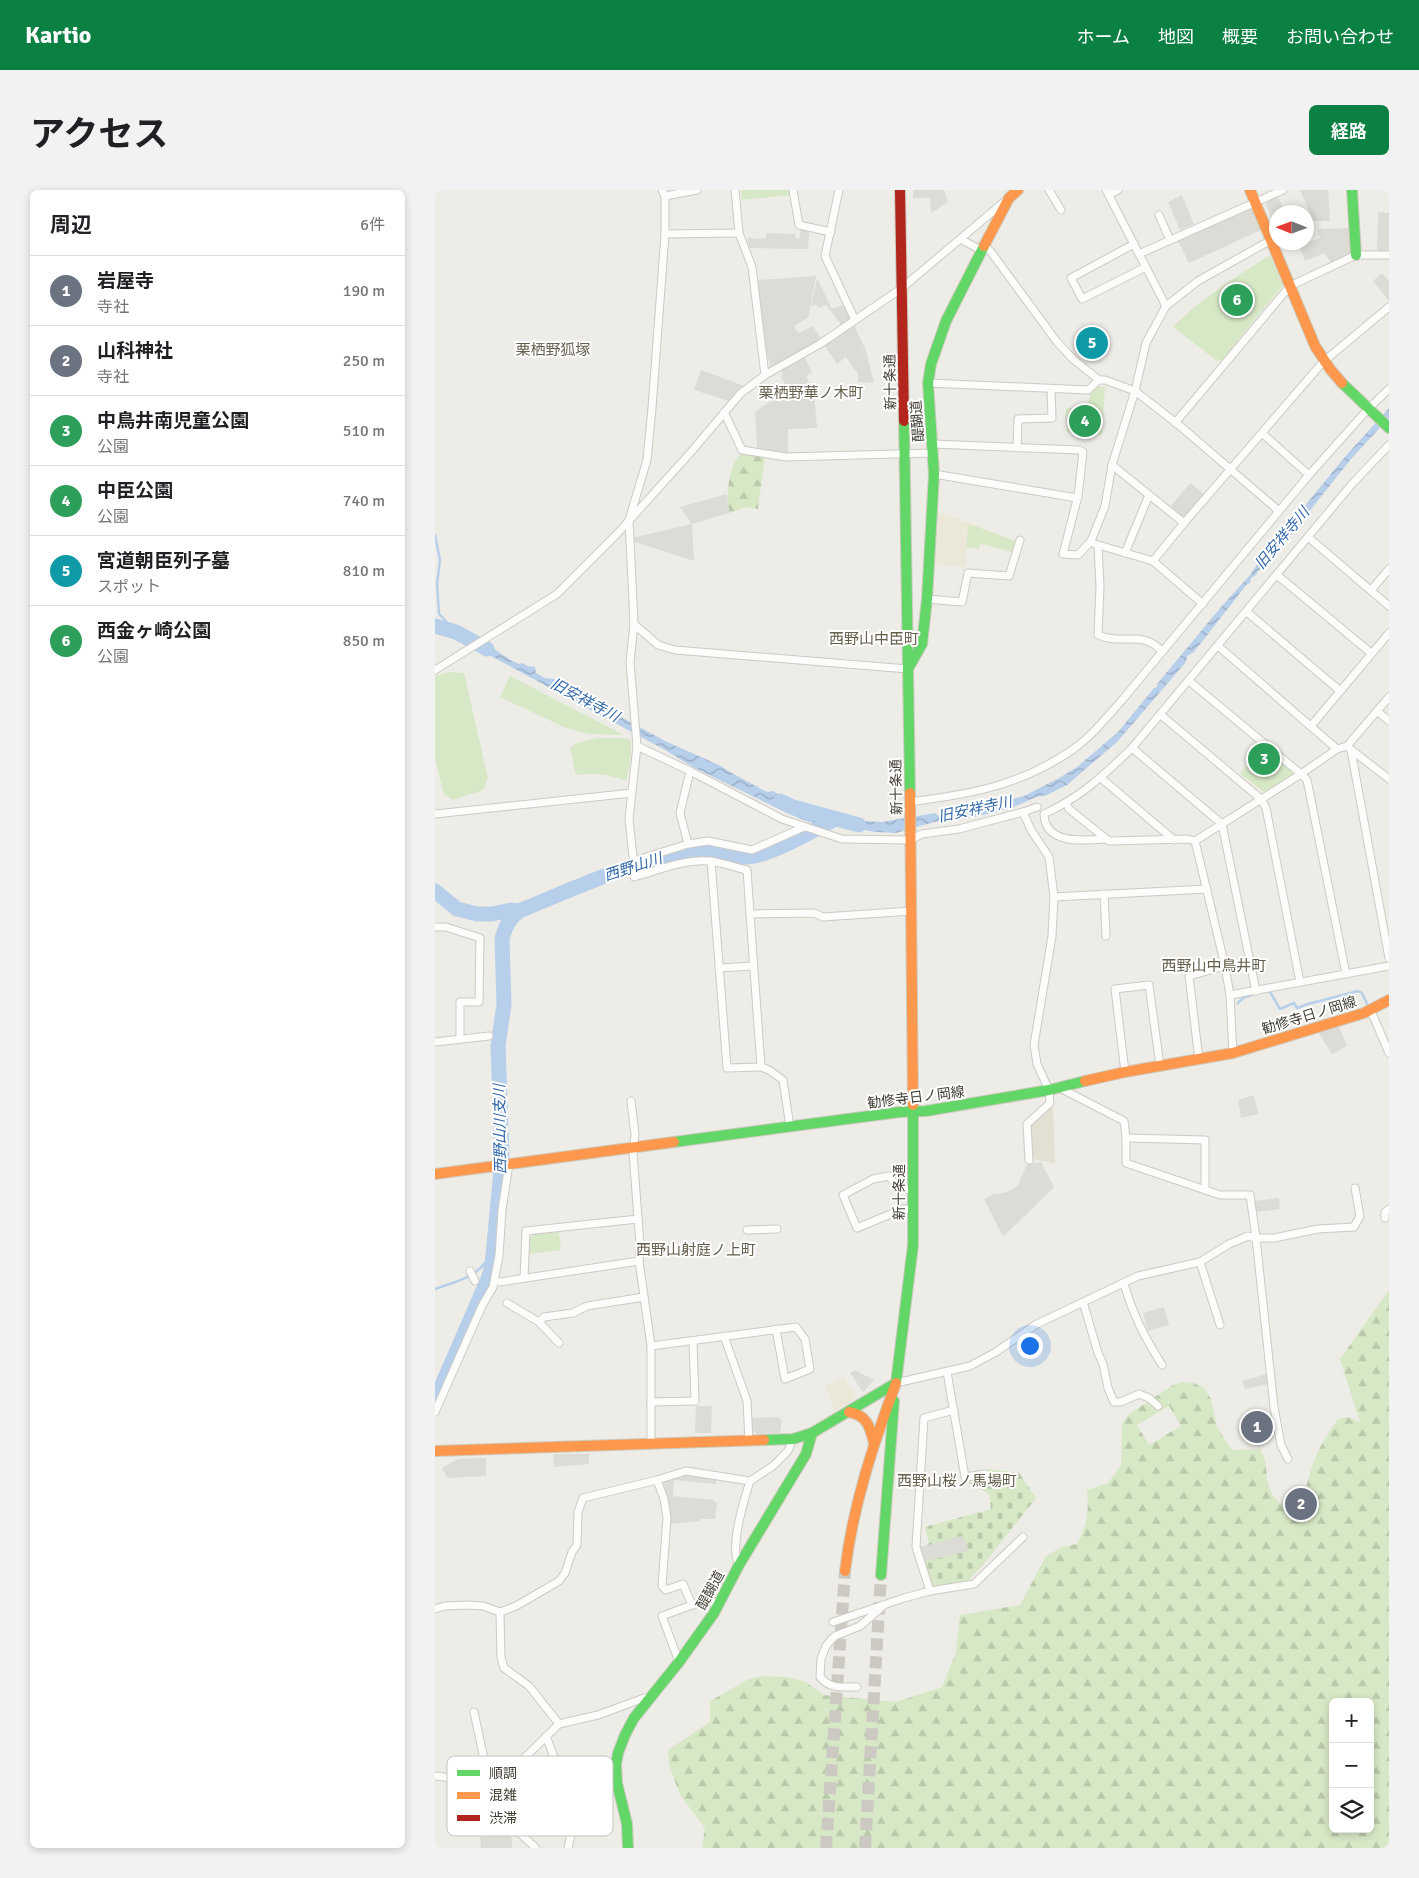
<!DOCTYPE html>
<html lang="ja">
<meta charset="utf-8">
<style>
:root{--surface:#fff;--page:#f2f2f2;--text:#202124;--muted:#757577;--line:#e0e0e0;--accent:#0b8043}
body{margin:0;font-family:Signika,"Noto Sans JP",sans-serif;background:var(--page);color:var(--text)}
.controls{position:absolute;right:15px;bottom:15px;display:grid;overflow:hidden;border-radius:8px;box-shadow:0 2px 8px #0003}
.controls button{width:45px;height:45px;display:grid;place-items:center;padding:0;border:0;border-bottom:1px solid var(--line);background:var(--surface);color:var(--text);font:25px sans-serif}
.compass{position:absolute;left:834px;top:15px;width:45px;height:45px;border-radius:50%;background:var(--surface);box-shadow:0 2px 8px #0003;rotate:271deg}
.you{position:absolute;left:594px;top:1155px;width:18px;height:18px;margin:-12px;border:4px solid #fff;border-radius:50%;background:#1a73e8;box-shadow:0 0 0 8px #1a73e833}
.badge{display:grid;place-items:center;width:32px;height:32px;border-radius:50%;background:var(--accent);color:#fff;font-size:16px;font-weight:700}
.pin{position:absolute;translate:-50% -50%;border:2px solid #fff;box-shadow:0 1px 5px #0006}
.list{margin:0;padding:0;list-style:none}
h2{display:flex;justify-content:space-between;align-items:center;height:65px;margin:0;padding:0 20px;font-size:21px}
h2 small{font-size:16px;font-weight:400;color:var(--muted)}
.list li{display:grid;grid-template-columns:32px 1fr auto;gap:15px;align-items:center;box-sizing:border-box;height:70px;padding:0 20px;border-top:1px solid var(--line)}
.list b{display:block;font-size:19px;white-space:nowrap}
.list p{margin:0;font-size:16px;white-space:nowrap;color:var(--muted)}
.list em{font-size:16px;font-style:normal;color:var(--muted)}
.icon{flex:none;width:28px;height:28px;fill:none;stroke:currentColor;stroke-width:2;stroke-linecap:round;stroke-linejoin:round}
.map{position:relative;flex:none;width:954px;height:1658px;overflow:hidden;border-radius:8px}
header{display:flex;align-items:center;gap:30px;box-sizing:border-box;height:70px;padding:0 25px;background:var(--accent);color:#fff}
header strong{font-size:24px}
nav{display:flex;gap:28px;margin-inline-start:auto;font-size:18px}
.intro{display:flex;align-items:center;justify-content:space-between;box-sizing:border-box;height:120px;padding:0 30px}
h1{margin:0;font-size:35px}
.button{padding:12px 22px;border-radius:8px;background:var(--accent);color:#fff;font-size:18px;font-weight:700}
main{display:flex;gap:30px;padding:0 30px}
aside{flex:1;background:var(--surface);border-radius:8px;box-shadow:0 2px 8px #0003}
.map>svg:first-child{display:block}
.residential{fill:#e2dfd3}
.education{fill:#ece8d8}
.green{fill:#d7e8c6}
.forest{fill:url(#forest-firs);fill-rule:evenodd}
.cemetery{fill:url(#cemetery-stones)}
.parking{fill:#dddbd6}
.water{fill:url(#water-waves)}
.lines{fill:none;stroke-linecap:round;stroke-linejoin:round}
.stream{stroke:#b7cfeb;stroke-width:2.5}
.river{stroke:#b7cfeb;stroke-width:15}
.highway-tunnel{stroke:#ccc9c2;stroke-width:12;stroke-dasharray:12 6;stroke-linecap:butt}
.street-casing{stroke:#cccac4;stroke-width:9}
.fast-casing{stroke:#cccabd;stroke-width:12}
.slow-casing{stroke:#cccabd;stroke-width:12}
.jam-casing{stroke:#cccabd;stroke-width:12}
.street{stroke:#fcfcfb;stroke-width:7}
.fast{stroke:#63d668;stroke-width:10}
.slow{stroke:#ff974d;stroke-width:10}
.jam{stroke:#b3261e;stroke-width:10}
.labels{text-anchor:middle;stroke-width:4;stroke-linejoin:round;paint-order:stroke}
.street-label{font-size:14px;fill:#423e33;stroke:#fff}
.neighbourhood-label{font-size:15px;fill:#655e4b;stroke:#fff}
.water-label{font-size:15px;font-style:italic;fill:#3167a9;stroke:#fff}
.key{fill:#fff;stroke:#c6c5c2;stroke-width:1}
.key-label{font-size:14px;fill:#423e33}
</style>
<header>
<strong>Kartio</strong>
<nav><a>ホーム</a><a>地図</a><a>概要</a><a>お問い合わせ</a></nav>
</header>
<div class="intro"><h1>アクセス</h1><a class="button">経路</a></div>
<main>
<aside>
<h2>周辺<small>6件</small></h2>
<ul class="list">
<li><span class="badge" style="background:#6b7280">1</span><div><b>岩屋寺</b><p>寺社</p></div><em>190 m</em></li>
<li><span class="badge" style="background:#6b7280">2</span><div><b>山科神社</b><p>寺社</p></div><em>250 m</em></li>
<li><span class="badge" style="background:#2e9e5b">3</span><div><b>中鳥井南児童公園</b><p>公園</p></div><em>510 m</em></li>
<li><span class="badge" style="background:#2e9e5b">4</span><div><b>中臣公園</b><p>公園</p></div><em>740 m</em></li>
<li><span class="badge" style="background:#0f9aa8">5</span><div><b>宮道朝臣列子墓</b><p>スポット</p></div><em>810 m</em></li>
<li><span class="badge" style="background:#2e9e5b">6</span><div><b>西金ヶ崎公園</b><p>公園</p></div><em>850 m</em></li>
</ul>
</aside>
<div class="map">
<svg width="954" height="1658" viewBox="0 0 954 1658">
<defs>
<pattern id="forest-firs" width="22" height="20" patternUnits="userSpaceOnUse" patternTransform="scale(1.25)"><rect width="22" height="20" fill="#d7e8c6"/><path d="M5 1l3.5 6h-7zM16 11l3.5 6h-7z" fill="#bac8ab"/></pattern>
<pattern id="cemetery-stones" width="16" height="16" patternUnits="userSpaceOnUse" patternTransform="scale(1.25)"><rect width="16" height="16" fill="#d7e8c6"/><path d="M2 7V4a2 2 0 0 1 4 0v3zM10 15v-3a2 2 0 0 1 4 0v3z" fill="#bac8ab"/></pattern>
<pattern id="water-waves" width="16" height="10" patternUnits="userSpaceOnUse" patternTransform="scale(1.25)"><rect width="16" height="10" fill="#b7cfeb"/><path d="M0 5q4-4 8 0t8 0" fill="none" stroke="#96a9bf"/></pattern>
</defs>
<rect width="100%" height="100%" fill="#eeece6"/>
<polygon class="residential" points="614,918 618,918 620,973 596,969 594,936"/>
<g class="education">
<polygon points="503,322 580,350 581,354 579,363 545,354 544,360 532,358 530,377 498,374 501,323"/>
<polygon points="409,1188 422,1207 400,1221 390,1196"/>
</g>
<g class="green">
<polygon points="306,0 354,0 356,5 307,10"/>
<path d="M835,65L848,95L787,170L782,171L738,137C766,108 801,87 835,65Z"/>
<polygon points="663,197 670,197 667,245 632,242 631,219 652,215 656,204"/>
<polygon points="534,334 579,351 581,354 578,362 545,353 544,359 531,357"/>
<polygon points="14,482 29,483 53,588 48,600 18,610 9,604 0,569 0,486"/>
<polygon points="75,486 189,545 154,544 131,538 65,507"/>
<path d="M162,548H188L196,550V564L192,589L189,590C173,584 158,583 141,585L135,558L142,553Z"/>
<polygon points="826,557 857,581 857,585 829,602 805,584"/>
<polygon points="124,1042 126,1060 94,1064 94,1049 100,1044"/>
</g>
<g class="forest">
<path d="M307,262L330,265L323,319L311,317L294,323C292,304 292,277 307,262Z"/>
<path d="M954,1100V1658H267L270,1638L245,1605L234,1575L233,1560L275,1532V1511L312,1490L326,1486L353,1487L371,1492L388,1505L461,1512L507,1497L521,1462L525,1425L585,1415L611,1366L627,1357L642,1354C652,1335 654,1321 652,1300L673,1293L686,1275L687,1234L694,1224L738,1195L748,1192L759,1193L769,1198L776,1209L782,1237L797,1260L825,1259C834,1273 829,1283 835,1299C836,1304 841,1308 844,1313L856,1315L866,1311C872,1299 873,1286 878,1274C884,1257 893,1243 903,1229L912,1227L925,1232L905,1169ZM734,1216L746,1236L714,1255L702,1235ZM898,1512H935V1639H898Z"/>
</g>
<polygon class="cemetery" points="553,1279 584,1283 601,1308 548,1375 531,1393 498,1398 485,1357 494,1354 490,1337 556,1319 554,1304 533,1292 552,1288"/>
<g class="parking">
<polygon points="478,0 509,0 513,12 496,23 495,8 478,8"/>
<polygon points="865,0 893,0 895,31 878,31"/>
<polygon points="747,5 759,34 745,40 733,12"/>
<polygon points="842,5 850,22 842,22 840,37 831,14 835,8"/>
<polygon points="816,17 826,40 754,73 742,49"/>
<polygon points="943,22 954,23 954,62 942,62"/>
<polygon points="916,38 917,61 914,65 896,73 890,63 870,71 864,56 885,48 882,39"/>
<polygon points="366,39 374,42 373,59 315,58 312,49 315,47 319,49 331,48 331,43 360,44 361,49 364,49"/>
<polygon points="947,83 954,91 954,111 938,91"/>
<polygon points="381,86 373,128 359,136 363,143 378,136 387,150 336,178 332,165 322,90"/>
<polygon points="382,88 397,119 410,114 418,129 408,137 391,115 383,118 382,115 376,116"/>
<polygon points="419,135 431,161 439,193 423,192 423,184 411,167 402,174 389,155"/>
<polygon points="369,166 377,182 371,186 379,203 382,238 353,239 353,263 322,259 320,222 353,199 346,187 348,184 345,180"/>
<polygon points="266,180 309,196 294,211 259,200"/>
<polygon points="755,293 769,304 751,326 747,326 736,316"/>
<polygon points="292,304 294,323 257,334 259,371 197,351 197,348 257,334 245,317"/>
<polygon points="903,835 912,856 897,864 883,842"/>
<polygon points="819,905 823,924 806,928 803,910"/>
<polygon points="606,972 619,997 568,1047 549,1009 558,1004 569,1003 578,999 583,995 592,974"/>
<polygon points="844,1008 845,1019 820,1022 819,1011"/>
<polygon points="729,1117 734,1135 713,1141 708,1123"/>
<polygon points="420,1180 439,1190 428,1202 415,1183"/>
<polygon points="832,1184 834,1194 810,1199 807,1191"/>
<polygon points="261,1216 277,1216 276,1243 260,1243"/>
<polygon points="343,1227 347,1230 345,1243 322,1244 318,1241 317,1228"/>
<polygon points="154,1264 154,1274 119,1277 118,1264"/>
<polygon points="51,1268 51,1286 13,1288 7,1278 23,1269"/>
<polygon points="246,1283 281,1288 281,1294 239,1290 238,1306 279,1310 280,1312 282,1313 280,1329 266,1329 265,1331 236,1334 234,1313 229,1293 231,1290"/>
<polygon points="527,1346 534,1361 490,1371 485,1357"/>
<polygon points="76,1636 77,1658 46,1658 45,1647 53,1647 53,1639 64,1639"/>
</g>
<polygon class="water" points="954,218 954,228 916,269 853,348 843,356 844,359 840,360 839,365 825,377 825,380 823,381 821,385 816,388 815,393 812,394 759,462 752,466 751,472 682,552 632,595 612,605 601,607 579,617 540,627 499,632 461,643 440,642 410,636 396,636 374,632 354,624 258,577 230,560 30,452 39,445 77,471 84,474 88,473 92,476 100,477 101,483 110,488 119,489 122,492 230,551 286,576 295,582 332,602 338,601 349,608 349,613 391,629 447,632 500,623 504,626 519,624 589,606 624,588 642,577 683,542 719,498 722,497 722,494 786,417 816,384 820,377 908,269"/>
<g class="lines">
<g class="stream">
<polyline points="0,345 5,370 2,394 4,424 21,442"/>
<polyline points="832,801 835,802 845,819 859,813 862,818 873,814 923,801 927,803 934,818"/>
<polyline points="803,813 808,808 819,804"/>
<path d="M0,1099C28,1089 42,1088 58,1062"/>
</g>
<g class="river">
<polyline points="0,436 21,442 52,459"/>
<polyline points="345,611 358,617 424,635"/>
<path d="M0,701L22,719L42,724H57L76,720L84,721C138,699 192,674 249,661C271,656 289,664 309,667C330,669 381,639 400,629"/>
<path d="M0,1211L53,1089L57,1076L67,970L63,855L69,815L67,749C70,737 74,729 84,721"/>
</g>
<g class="highway-tunnel">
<polyline points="391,1658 410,1381"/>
<polyline points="430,1658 446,1385"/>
</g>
<g class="street-casing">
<g id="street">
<polyline points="300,0 304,43 317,77 330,185"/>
<polyline points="358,0 364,35 396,42"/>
<polyline points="404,0 390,66 420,130"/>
<polyline points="614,0 626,20"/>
<polyline points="671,0 731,116"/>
<polyline points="674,5 683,0"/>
<polyline points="230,6 262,0"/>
<polyline points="724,25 735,50"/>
<polyline points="230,44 304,43"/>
<polyline points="525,49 546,60"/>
<polyline points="699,54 636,88 647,109 711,77"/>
<polyline points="549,55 556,62 622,152 638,169 664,190 670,190 700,201 745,236 844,321"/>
<polyline points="704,64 848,0"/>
<polyline points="493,193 653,200 664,190"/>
<polyline points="289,222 307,260 351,267 498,263"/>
<polyline points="740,233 855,96 921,65 954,65"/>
<polyline points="827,243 874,285"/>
<polyline points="498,254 644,260 648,262 643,306 628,364 643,365 656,351 670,316 677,275 700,201 711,153 731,116 763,91 836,50"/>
<polyline points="582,258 583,229 617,228 616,199"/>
<polyline points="677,275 749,333"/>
<polyline points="499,284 642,308"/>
<polyline points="873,347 954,416"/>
<polyline points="660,354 718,371 768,414"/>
<path d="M663,356L665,396L663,445C688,456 706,439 727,461"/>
<polyline points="690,363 714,305"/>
<polyline points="718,371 749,333 888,172 954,117"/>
<polyline points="842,385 936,463"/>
<polyline points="936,400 954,379"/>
<polyline points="492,409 527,412 533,383 574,386 585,350"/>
<polyline points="812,422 904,500"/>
<polyline points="199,434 223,455 240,460 473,479"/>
<polyline points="783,456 902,559"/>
<polyline points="0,480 122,404 182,344 256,262 306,203 330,185 385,154 467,98 569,12"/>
<polyline points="754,491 866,584 872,590 911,784"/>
<polyline points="942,521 954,531"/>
<polyline points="726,525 826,609 831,618 865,792"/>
<polyline points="876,536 954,443"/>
<polyline points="202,556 255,581 347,629 407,649 475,650 487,644 524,639 588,622 602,617"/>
<polyline points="697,558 787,634 821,801"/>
<polyline points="914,558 954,589"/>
<polyline points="916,560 954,768"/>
<polyline points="666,588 739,650"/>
<path d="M475,612C535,604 585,596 637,560C656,547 672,527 688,509L874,285L933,219L954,199"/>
<polyline points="631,613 634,619 674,651 753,649 760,651 866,584 902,559 912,556 954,507"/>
<polyline points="588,622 596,640 614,667 619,707 617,746 599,855 602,874 614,900 615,913 592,934 594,970"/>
<polyline points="0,624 197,603"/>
<path d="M669,649C646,651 610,654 609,624C646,607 668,586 697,558L917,294L954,255"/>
<polyline points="760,651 790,776 795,805 798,863"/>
<polyline points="253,654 245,623 255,581"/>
<polyline points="199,671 253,654 273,651 317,660 369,637"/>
<polyline points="276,671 292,878 326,877"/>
<polyline points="200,685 194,629 202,556 195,472 199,434 194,330 212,270 217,218 230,44 230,6 227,0"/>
<path d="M199,687C222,681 248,669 273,671C286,672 299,677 312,680L315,724"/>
<polyline points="669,704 671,746"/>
<polyline points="619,707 772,699"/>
<polyline points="0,737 11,737 45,748 44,812 25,812 25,849"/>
<polyline points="284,778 318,776"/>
<polyline points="795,805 954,776"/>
<polyline points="936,821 954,863"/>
<polyline points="0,852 54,846"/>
<polyline points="764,870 754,786 790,776"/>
<polyline points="690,882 680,799 714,795 725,876"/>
<polyline points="625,898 689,931 691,948 691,973 785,1005 815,1005 821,1048 839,1048 883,1039 919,1037 925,1026 920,998"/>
<polyline points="196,911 200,944 198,963 205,1054 204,1071 216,1156 216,1254"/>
<polyline points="355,937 348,890 334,880 326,877 315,724 379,723 388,727 476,721"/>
<polyline points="691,948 770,950 770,1000"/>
<path d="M478,1019H468L422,1038L408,1005L438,989L454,986C461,996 465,999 479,1000"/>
<polyline points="950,1028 950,1022 954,1019"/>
<polyline points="312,1040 342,1039"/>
<polyline points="765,1072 785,1135"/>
<polyline points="35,1081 40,1091"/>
<polyline points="89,1088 91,1041 203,1029"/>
<polyline points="65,1092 204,1071"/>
<path d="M689,1094C699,1127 709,1146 727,1175"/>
<polyline points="648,1112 663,1163 668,1174 673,1198 679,1212 686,1212 704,1204 714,1208 723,1216"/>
<polyline points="72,1113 104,1132"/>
<polyline points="289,1146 312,1211 314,1251"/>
<polyline points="124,1153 104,1132 109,1127 138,1123 152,1116 209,1107"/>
<polyline points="216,1156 361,1137 370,1149 375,1179 350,1189 341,1139"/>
<polyline points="512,1182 530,1287 550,1284"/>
<polyline points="461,1193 535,1176 561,1162 600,1135 703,1086 765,1072 794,1054 813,1046 821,1048 839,1217 846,1255 853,1269"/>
<polyline points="216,1212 260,1211 258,1151"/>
<polyline points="0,1222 47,1116 58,1097 64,1066 67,1020 74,974"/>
<polyline points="222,1290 229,1309 232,1328 227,1396 231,1400 248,1394 257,1415 267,1412 284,1413"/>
<path d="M304,1375C294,1357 309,1310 315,1291"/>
<polyline points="495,1401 481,1357 489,1228 519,1220"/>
<polyline points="0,1419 10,1416 33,1415 48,1416 65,1422 81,1416 124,1391 130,1383 137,1362 142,1355 143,1322 148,1308 222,1290 251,1281 315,1291 338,1276 353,1261 358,1249"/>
<polyline points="65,1422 66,1467 69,1478 94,1496 124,1534"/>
<polyline points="398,1432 469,1408 495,1401 539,1394 588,1347"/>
<polyline points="244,1472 227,1426 257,1415"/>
<path d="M422,1497C407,1497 395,1499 385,1487L386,1469L391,1456L396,1450L400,1446L425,1436L448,1416"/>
<polyline points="39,1522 53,1588"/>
<polyline points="111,1546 138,1617 139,1630 133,1658"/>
<polyline points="0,1586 27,1589 53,1588 73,1584 124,1534 163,1525 209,1508 215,1508"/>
<polyline points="79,1638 101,1658"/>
</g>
</g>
<g class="fast-casing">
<g id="fast">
<polyline points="917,0 921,65"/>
<polyline points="907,193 954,238"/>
<polyline points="469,231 475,603"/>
<polyline points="474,477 487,454 492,409 499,284 493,193 496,174 511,131 549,56"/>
<polyline points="239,952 465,922 491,921 614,900 650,891"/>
<polyline points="329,1250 358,1249 377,1243 461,1193 478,1055 478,915"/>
<polyline points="446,1385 459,1211"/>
<polyline points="193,1658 192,1634 182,1593 181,1575 183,1563 190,1545 199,1528 244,1472 279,1423 304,1375 371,1264 377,1243"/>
</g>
</g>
<g class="slow-casing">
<g id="slow">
<polyline points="815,0 880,156 895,179 907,193"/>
<polyline points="549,56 574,8 583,0"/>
<polyline points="475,603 478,915"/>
<polyline points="650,891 690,882 798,863 929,823 954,810"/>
<polyline points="0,984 239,952"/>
<path d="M414,1222C432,1225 435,1237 439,1253"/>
<polyline points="0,1261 329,1250"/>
<path d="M410,1381C418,1315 438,1255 461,1193"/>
</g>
</g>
<g class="jam-casing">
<polyline id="jam" points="465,0 469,231"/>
</g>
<use href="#street" class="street"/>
<use href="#fast" class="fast"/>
<use href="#slow" class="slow"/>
<use href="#jam" class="jam"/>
</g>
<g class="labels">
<g class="street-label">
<text transform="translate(455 192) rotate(-91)" y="5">新十条通</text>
<text transform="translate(482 231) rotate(-94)" y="5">醍醐道</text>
<text transform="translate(461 597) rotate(-91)" y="5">新十条通</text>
<text transform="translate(874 825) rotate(-17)" y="5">勧修寺日ノ岡線</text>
<text transform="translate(481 907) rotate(-7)" y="5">勧修寺日ノ岡線</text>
<text transform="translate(464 1002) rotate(-90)" y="5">新十条通</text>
<text transform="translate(275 1400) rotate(-61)" y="5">醍醐道</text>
</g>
<g class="neighbourhood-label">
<text x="118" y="165">栗栖野狐塚</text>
<text x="376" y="208">栗栖野華ノ木町</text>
<text x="439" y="454">西野山中臣町</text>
<text x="779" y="781">西野山中鳥井町</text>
<text x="261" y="1065">西野山射庭ノ上町</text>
<text x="522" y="1296">西野山桜ノ馬場町</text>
</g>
<g class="water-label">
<text transform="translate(847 348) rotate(-50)" y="5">旧安祥寺川</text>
<text transform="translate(150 510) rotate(28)" y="5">旧安祥寺川</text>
<text transform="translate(540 619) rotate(-12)" y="5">旧安祥寺川</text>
<text transform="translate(198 677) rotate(-18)" y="5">西野山川</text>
<text transform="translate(65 939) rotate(-91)" y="5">西野山川支川</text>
</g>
</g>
<rect x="12" y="1566" width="166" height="80" rx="8" class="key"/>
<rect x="22" y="1580" width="23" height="6" fill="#63d668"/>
<rect x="22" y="1602" width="23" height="7" fill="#ff974d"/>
<rect x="22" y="1625" width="23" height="6" fill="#b3261e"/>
<g class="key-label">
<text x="54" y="1588">順調</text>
<text x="54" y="1610">混雑</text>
<text x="54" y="1633">渋滞</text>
</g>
</svg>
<div class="controls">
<button>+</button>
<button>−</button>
<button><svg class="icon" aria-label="layers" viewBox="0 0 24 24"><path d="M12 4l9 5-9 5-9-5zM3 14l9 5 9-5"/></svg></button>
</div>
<svg class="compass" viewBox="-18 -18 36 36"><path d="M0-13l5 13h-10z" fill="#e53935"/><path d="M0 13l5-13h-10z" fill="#757577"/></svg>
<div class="you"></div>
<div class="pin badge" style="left:822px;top:1237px;background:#6b7280">1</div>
<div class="pin badge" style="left:866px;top:1314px;background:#6b7280">2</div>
<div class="pin badge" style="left:829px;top:569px;background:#2e9e5b">3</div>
<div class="pin badge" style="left:650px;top:231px;background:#2e9e5b">4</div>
<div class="pin badge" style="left:657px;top:153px;background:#0f9aa8">5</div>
<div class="pin badge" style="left:802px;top:110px;background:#2e9e5b">6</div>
</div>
</main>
